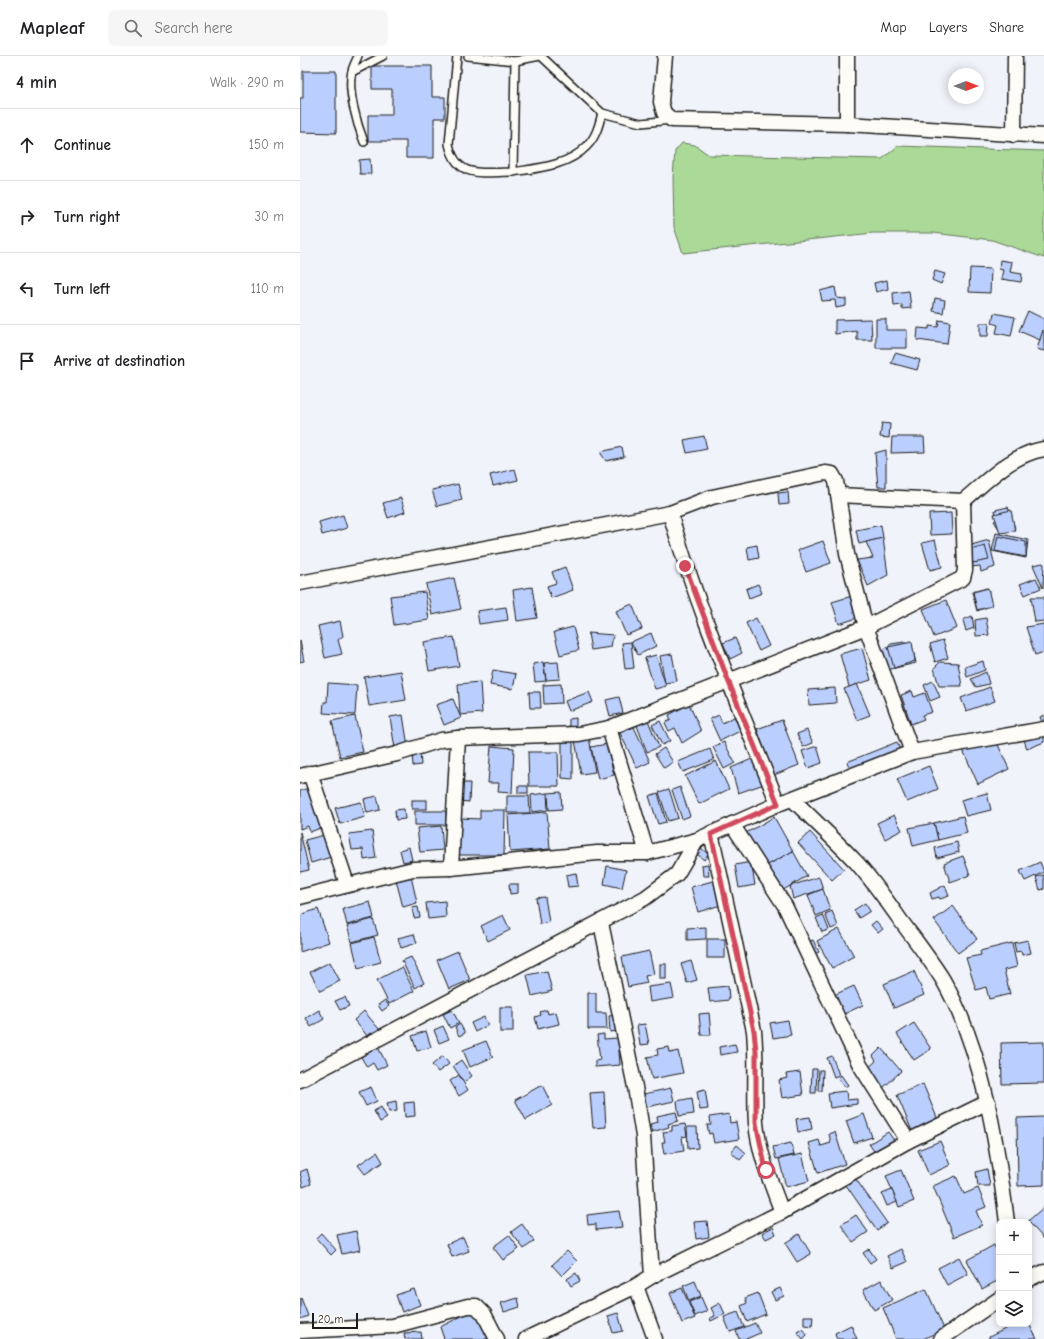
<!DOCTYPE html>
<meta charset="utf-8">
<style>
:root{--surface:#fff;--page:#f6f6f6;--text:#202124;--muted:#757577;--line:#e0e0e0}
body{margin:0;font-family:"Comic Neue",sans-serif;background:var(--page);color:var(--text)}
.controls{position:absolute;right:12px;bottom:12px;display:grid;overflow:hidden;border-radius:8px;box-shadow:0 2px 10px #0003}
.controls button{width:36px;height:36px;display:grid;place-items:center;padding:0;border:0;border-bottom:1px solid var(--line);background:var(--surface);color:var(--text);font:20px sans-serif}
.compass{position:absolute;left:648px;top:12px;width:36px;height:36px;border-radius:50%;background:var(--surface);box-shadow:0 2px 10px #0003;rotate:90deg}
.scale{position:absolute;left:12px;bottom:10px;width:46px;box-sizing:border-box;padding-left:4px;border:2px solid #1c1c1c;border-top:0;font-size:11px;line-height:14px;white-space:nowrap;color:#1c1c1c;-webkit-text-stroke:3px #fdfcf7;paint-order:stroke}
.stop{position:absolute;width:12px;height:12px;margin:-9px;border:3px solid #d1495b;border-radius:50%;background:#fff}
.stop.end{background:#d1495b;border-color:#fff;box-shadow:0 1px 4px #0008}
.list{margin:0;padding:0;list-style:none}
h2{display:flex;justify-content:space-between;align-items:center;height:52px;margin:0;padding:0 16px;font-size:17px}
h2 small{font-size:13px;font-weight:400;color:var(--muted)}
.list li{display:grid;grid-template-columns:26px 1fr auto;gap:12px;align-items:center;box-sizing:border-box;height:72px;padding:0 16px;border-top:1px solid var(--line)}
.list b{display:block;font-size:15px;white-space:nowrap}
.list em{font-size:13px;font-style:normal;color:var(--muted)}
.icon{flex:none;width:22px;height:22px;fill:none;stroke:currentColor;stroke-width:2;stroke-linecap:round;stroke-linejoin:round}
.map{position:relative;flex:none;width:744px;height:1283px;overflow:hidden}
header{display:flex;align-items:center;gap:24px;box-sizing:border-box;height:56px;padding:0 20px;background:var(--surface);border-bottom:1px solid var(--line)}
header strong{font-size:19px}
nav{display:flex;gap:22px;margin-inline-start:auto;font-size:14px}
.search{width:280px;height:36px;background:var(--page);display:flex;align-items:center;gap:10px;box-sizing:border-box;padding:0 14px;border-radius:8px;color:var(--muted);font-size:15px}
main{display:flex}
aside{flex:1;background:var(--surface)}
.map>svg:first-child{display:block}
.green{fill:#abd998;stroke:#647a5a}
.building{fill:#bbcfff;stroke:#1c1c1c}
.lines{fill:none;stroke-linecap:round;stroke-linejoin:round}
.lane-casing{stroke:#1c1c1c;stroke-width:10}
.street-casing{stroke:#1c1c1c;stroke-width:17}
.lane{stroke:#fdfcf7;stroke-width:7}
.street{stroke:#fdfcf7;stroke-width:14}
.route{stroke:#d1495b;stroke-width:5}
</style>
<header>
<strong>Mapleaf</strong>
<div class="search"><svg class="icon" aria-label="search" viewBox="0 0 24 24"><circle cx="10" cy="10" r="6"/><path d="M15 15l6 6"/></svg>Search here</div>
<nav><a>Map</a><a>Layers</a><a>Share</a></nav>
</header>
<main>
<aside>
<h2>4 min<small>Walk · 290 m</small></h2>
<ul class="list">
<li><svg class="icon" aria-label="ahead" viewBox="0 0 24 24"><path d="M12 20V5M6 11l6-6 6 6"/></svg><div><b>Continue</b></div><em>150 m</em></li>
<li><svg class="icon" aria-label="right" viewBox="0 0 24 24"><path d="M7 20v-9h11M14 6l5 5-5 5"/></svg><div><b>Turn right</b></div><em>30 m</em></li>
<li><svg class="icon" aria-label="left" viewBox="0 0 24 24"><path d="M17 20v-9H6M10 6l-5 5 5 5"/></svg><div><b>Turn left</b></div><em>110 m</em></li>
<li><svg class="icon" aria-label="arrive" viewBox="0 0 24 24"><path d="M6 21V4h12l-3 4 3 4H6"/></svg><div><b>Arrive at destination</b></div></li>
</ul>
</aside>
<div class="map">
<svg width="744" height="1283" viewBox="0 0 744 1283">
<rect width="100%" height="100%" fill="#f0f3f9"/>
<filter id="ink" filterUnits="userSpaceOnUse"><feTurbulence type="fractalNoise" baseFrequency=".025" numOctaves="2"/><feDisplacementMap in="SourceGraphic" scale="8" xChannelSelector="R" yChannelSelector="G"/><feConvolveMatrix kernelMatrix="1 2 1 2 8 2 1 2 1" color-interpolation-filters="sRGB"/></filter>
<g filter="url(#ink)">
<polygon class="green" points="382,87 395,89 409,99 582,103 598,90 744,95 744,202 692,184 633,177 573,177 383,197 374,171 373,121 375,95"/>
<g class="building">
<polygon points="72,10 132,10 132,41 145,41 145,62 134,62 134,102 106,102 106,85 68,85 68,59 92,59 92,33 72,33"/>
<polygon points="3,15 36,15 36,77 0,76 0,42 3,42"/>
<polygon points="70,103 71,118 60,118 59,104"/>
<polygon points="700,204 712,206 710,216 722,218 721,226 701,223 703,214 699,213"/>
<polygon points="670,212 691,213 690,237 669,236"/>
<polygon points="635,215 645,218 641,228 632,224"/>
<polygon points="587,224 588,233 576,236 574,227"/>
<polygon points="535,231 537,242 546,243 546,250 536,252 535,244 522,245 520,235"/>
<polygon points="609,235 611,252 602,253 602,249 594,250 593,237"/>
<polygon points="635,242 645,244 643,257 633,255"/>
<polygon points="728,255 744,263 744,273 740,284 719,275"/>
<polygon points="694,257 715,261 711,280 696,277 698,269 692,267"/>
<polygon points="571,263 572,284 557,284 557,275 535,278 535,264"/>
<polygon points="576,263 586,263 586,274 607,274 607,292 576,292"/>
<polygon points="639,264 650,266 647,288 617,284 618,272 629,273 629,270 638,271"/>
<polygon points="680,267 689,267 688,280 680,280"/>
<polygon points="743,274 744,274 744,295 737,293"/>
<polygon points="595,297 620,304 617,314 591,307"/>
<polygon points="582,367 590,368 589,382 580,381"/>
<polygon points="404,380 407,393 387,397 384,384"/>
<polygon points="592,381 624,381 625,396 591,397"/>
<polygon points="322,391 324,401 306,405 300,396"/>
<polygon points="586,394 586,431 578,431 575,397"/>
<polygon points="215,413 218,424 193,430 190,419"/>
<polygon points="158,428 162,444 137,450 132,434"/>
<polygon points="488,436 489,448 479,449 478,437"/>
<polygon points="101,442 105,456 88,462 83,447"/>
<polygon points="708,451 715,472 704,476 704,472 699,473 694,465 697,464 695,454"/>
<polygon points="711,454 715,475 700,477 694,458"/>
<polygon points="651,457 652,478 630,479 629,458"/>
<polygon points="43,459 47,472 22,479 19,466"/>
<polygon points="581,469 583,482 559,488 556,474"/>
<polygon points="696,477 728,484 726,502 692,495"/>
<polygon points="698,480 726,486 726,501 695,495"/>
<polygon points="583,482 588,519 568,530 557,504 573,502 566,486"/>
<polygon points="635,484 642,511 630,514 622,487"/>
<polygon points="689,484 695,511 681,516 680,510 671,511 668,490"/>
<polygon points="523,485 531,507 506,516 498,494"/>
<polygon points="457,489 459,502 449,504 447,491"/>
<polygon points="685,490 689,504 673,507 670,494"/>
<polygon points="743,507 744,508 743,532 733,509"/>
<polygon points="265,511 273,534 251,542 247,530 256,527 252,516"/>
<polygon points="154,522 161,553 132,559 126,528"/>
<polygon points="736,522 741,532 725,539 720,528"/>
<polygon points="458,528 462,537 449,542 446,533"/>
<polygon points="232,531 237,562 217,565 213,534"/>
<polygon points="687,532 689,536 684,539 687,551 677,555 672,536"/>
<polygon points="688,532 692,550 677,554 673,536"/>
<polygon points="125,536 129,564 94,569 90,540"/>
<polygon points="552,540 560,561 539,568 532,546"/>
<polygon points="731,541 744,541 744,565 735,566"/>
<polygon points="646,544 657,572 634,581 623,553"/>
<polygon points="332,548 342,573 326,579 316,555"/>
<polygon points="206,551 208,564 179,568 177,555"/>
<polygon points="672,560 674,572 666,575 663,564"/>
<polygon points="456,562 469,590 459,595 446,567"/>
<polygon points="686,562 689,579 676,580 675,564"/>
<polygon points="40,565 43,580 38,584 42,598 25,602 18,570"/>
<polygon points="744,568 744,596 735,599 726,571"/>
<polygon points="273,571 279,594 260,599 254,576"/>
<polygon points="288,577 313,579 311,591 291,594"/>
<polygon points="351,577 356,590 338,599 331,586"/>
<polygon points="154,581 159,610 129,615 124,586"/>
<polygon points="435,582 442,597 430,603 423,587"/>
<polygon points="643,584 648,602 635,606 630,588"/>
<polygon points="0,585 4,605 0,606"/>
<polygon points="611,585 616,607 587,614 583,594 591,588"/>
<polygon points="331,586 334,612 325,613 322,587"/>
<polygon points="612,586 615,605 594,612 588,591"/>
<polygon points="562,592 571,624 549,631 540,598"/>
<polygon points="372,598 377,625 365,627 360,600"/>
<polygon points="356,599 366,630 355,633 345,602"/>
<polygon points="683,605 685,614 667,621 665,611"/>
<polygon points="243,606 246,625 235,626 233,608"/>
<polygon points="258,606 260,623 246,624 244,607"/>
<polygon points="640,606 658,607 662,630 639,630 634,612"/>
<polygon points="193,614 216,618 213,633 190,629"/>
<polygon points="101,615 106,644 69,650 64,621"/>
<polygon points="686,616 689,628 676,631 671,623"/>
<polygon points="633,625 640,641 630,645 624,629"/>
<polygon points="180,626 182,657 160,659 158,628"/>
<polygon points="28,627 57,629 55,659 23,657 24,646 27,646"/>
<polygon points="261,628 262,647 244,648 243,629"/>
<polygon points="557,628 570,659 557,664 544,633"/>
<polygon points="690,631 695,645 666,655 661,642"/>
<polygon points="535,632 536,647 509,649 508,634"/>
<polygon points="612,635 614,641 625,637 632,656 622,659 624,663 611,668 601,639"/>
<polygon points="229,636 240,636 241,652 230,652"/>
<polygon points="289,636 293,646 269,655 265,645"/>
<polygon points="319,641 323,657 310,660 306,644"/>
<polygon points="153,643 161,662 144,669 136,649"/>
<polygon points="389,648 401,675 382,687 375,672 369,675 365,667 371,664 369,659"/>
<polygon points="103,659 108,691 95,693 90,661"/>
<polygon points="419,659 422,667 438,659 444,673 420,685 410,663"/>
<polygon points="744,659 744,686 727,693 721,674 742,666 740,661"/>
<polygon points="55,660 63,696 40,701 32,665"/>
<polygon points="276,662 276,674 269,674 269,663"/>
<polygon points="347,662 359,691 347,696 336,667"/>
<polygon points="482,664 499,709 474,719 457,673"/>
<polygon points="360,665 370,685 362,689 352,669"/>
<polygon points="334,671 350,706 337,712 320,677"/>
<polygon points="507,674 513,687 503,691 497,678"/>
<polygon points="694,680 709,713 678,728 663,694"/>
<polygon points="289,681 295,716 281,718 275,684"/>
<polygon points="262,685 273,685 273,723 262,722"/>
<polygon points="424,686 435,707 424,713 413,691"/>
<polygon points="597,686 601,697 552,717 547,706"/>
<polygon points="307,688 314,719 298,723 291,691"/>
<polygon points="191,690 214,692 212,737 198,736 199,727 188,727"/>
<polygon points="517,690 522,707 508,712 502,695"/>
<polygon points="364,692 373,706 364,712 355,698"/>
<polygon points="410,693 414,704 383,716 378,706"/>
<polygon points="120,695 121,709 113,710 112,696"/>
<polygon points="228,696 258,696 259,730 229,730"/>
<polygon points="454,702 464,728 438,737 431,712"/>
<polygon points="416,705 429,733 399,748 385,720"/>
<polygon points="629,710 638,733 607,746 597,723"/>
<polygon points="159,727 170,727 169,746 158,745"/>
<rect x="218" y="730" width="10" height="7"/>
<polygon points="380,731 390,760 382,763 372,734"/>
<polygon points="8,732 23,771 10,776 8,770 0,773 0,735"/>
<polygon points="369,733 378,762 368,765 359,736"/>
<polygon points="261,736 262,753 249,754 248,737"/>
<polygon points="247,737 248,754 232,756 231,739"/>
<polygon points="358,737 366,766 358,768 349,740"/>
<polygon points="687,737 691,754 666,760 661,744"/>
<polygon points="77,740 80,754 67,757 64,743"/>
<polygon points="207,740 229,740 230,757 207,757"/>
<rect x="112" y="744" width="15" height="9"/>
<polygon points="61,746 65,761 40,768 35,752"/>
<polygon points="104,753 105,763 96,764 95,754"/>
<polygon points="180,754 205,754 204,799 158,799 159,762 180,763"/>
<rect x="115" y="755" width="31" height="14"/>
<polygon points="247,756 250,793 210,796 208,759"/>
<polygon points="594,759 602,774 585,783 577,767"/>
<polygon points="663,760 667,777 638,784 634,767"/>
<polygon points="474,761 493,795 466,810 446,777"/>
<polygon points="634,767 638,784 613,790 609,772"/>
<polygon points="141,770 143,794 120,796 117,772"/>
<polygon points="72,775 76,802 64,804 63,793 52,794 49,778"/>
<polygon points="0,776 9,814 0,816"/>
<polygon points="510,776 544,813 532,824 498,787"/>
<polygon points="24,779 31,801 11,807 5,784"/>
<polygon points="657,786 659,796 637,802 635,792"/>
<polygon points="109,791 112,804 103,806 100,794"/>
<polygon points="400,791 408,798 404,804 396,797"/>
<polygon points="493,795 507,820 480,836 466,810"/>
<polygon points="663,800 670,819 650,826 644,807"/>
<polygon points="451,806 455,829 439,832 435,809"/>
<polygon points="740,806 744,816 725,825 720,815"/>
<polygon points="408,808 409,820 403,820 402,809"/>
<polygon points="307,810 326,814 322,832 304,828"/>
<polygon points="276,817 278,830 268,831 266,819"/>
<polygon points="744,819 744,833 740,834 736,821"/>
<polygon points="111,820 117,847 103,851 96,824"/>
<polygon points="519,821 523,833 493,843 490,830"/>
<polygon points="416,824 424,848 398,856 391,831"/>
<polygon points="209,828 218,828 218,837 210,838"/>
<polygon points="645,829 649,840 640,843 639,841 632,843 630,837"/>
<polygon points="523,833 530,854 516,860 508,839"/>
<polygon points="245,841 249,866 240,868 236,842"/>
<polygon points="145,845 146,861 128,863 126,847"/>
<polygon points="70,846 74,862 47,869 43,853"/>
<polygon points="565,847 570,855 559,862 554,854"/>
<polygon points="653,850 677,883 658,897 634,864"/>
<polygon points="118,851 120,861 114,862 112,852"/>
<polygon points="18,853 29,886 0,896 0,859"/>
<polygon points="532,855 538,870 531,873 525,858"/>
<polygon points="203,859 210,874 188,885 181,870"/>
<polygon points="523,859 529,874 522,876 516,862"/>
<polygon points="73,863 78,879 52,886 47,870"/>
<polygon points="576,865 583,873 578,877 571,869"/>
<polygon points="406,871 406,883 387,884 387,872"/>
<polygon points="539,873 554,900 532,912 517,885"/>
<polygon points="114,878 117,887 101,892 98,882"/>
<polygon points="74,881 81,906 58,912 52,887"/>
<rect x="407" y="883" width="18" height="19"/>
<polygon points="513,884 519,896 511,900 506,887"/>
<polygon points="728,884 731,897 722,899 721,895 716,896 714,887"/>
<polygon points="712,887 717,911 704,914 710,938 689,943 686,931 676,934 666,902 681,899 680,895"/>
<polygon points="158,895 170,924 149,933 137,904"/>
<polygon points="349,895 354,918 345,920 347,927 328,931 322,901"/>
<polygon points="111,901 124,927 115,932 102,905"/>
<polygon points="391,905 397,924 387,927 381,908"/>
<polygon points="30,906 40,925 20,935 10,916"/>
<rect x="360" y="908" width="6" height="15"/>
<polygon points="102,911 114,935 89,948 77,924"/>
<polygon points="247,915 252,935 232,940 227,919"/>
<polygon points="614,915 624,939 594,952 584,928"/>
<polygon points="371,928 374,942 350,946 348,931"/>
<polygon points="428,930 429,944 410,946 408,932"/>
<polygon points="554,930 563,949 542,959 534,939"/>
<polygon points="288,937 296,937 296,957 306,957 307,973 288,973"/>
<polygon points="45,941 49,950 40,954 35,945"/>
<polygon points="85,944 89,950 82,955 78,949"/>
<rect x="200" y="951" width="13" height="25"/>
<polygon points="19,954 24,963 11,971 6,962"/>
<polygon points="152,954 159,967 150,972 143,958"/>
<polygon points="247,954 248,958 256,956 259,968 238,973 235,961 241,959 240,956"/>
<polygon points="64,955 79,973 69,982 54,964"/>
<polygon points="409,957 411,979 401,979 399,958"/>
<polygon points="317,959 318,975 310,976 309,960"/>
<polygon points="184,961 188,969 175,976 171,967"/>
<polygon points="488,964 491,979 473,982 470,967"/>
<polygon points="614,967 631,993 614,1004 597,978"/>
<polygon points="160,968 165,977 159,980 155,971"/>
<polygon points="345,968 349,988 340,989 337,969"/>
<polygon points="143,970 149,983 139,987 134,974"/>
<polygon points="126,975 131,991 117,995 112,980"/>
<polygon points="304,978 304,983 318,982 320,1009 295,1011 295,1005 300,1004 297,979"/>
<polygon points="186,985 193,1001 170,1011 163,994"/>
<polygon points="744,986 744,1027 702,1028 701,987"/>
<polygon points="435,988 437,996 420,999 419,991"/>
<polygon points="78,991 87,1009 77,1014 73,1007 67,1011 61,1001"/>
<polygon points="369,991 370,997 378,995 383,1017 352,1023 347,1001 358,999 357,993"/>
<polygon points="581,992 601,1015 582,1033 565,1015 576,1005 573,1000"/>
<polygon points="143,1000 149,1008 138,1016 132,1009"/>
<polygon points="532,1000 539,1019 534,1021 527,1002"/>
<polygon points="161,1004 172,1020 164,1026 153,1010"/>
<polygon points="512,1013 517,1013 516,1037 511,1037"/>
<polygon points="519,1014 523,1014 522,1035 518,1035"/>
<polygon points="500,1016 503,1039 482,1042 479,1024 487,1022 486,1018"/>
<polygon points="159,1019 168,1034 159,1040 150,1025"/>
<polygon points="541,1019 548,1029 545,1031 538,1022"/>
<polygon points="623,1028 638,1064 612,1075 597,1039"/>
<polygon points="242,1029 252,1049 226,1064 215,1044"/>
<polygon points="71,1031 77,1045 66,1050 59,1036"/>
<polygon points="371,1032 374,1045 347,1051 344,1038"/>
<polygon points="405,1033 408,1053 400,1054 397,1035"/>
<polygon points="546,1035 547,1044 557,1043 557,1048 530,1052 528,1037"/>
<polygon points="304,1036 306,1071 293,1072 290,1037"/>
<polygon points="392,1042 394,1058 379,1060 377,1045"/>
<polygon points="96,1045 97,1055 89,1056 87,1047"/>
<polygon points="114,1046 115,1060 105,1061 104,1047"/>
<polygon points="81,1051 87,1062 80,1066 74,1055"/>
<polygon points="376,1056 378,1065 368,1068 369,1071 352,1076 350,1068 358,1066 357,1060"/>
<polygon points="429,1058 430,1067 436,1066 439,1083 414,1087 412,1077 409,1078 407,1069 411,1069 410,1061"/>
<polygon points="564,1058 572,1081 554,1087 546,1065"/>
<polygon points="510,1061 512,1073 498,1076 496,1063"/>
<polygon points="744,1061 744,1129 718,1130 717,1062"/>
<polygon points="385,1068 387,1080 382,1081 384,1095 364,1098 362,1086 365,1086 363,1076 372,1075 372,1070"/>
<polygon points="387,1071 397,1071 398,1092 388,1093"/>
<polygon points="535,1076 545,1108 518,1117 509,1087 519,1084 521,1090 531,1087 529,1078"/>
<polygon points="588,1076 595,1086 576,1098 569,1088"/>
<polygon points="640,1085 650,1109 629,1119 618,1094"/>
<polygon points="491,1087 494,1099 476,1103 473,1091"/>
<polygon points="437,1089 446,1097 440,1104 431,1096"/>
<polygon points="77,1096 83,1106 65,1118 58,1109"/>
<polygon points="502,1098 509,1125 486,1131 479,1103"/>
<polygon points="7,1113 11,1128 3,1131 0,1116"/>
<polygon points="687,1113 690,1130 678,1130 676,1116"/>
<polygon points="601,1114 614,1145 599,1151 586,1120"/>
<polygon points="656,1120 664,1138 678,1132 686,1151 676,1155 682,1169 654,1181 633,1130"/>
<polygon points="555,1122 587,1167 577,1174 546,1129"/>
<polygon points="592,1134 597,1146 587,1150 582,1138"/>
<polygon points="744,1151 744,1183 728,1165"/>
<polygon points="319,1155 322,1171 296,1174 296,1168 288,1169 287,1159"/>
<polygon points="556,1159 568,1176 553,1186 541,1169"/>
<polygon points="407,1165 409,1181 396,1183 394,1166"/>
<polygon points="222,1168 234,1185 224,1193 211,1176"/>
<polygon points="473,1171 476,1178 466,1183 462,1177"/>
<polygon points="56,1175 60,1194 42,1198 37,1179"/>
<polygon points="21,1177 36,1194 31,1199 16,1182"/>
<polygon points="499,1178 511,1198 497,1206 485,1187"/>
<polygon points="209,1179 219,1193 203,1204 193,1191"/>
<polygon points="163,1181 169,1195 152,1201 147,1188"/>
<polygon points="694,1189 699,1199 699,1224 682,1233 667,1204"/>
<polygon points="569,1193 576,1203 570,1207 563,1197"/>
<polygon points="601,1193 607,1206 593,1212 587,1200"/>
<polygon points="267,1195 277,1205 262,1220 252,1209"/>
<polygon points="659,1201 668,1218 647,1229 638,1212"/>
<polygon points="276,1217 280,1225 271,1230 267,1223"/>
<polygon points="581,1224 592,1244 574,1254 563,1234"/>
<polygon points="395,1225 401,1240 389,1245 383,1230"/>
<polygon points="382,1232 395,1262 382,1267 370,1237"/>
<polygon points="480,1232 484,1240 475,1244 471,1236"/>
<polygon points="114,1233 120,1249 102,1256 96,1239"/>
<polygon points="626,1233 644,1273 623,1283 596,1283 583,1252"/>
<polygon points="458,1237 466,1258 447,1266 441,1250 447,1247 445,1242"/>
<polygon points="401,1241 407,1255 395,1260 389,1246"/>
<polygon points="1,1242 8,1260 0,1263 0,1243"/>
<polygon points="218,1242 220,1251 204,1256 201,1247"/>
<polygon points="420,1247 425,1258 411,1265 410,1262 415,1260 411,1252"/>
<polygon points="174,1254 188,1283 144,1283 140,1271"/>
<polygon points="438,1256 444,1271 430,1276 424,1261"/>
<polygon points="318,1257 323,1275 313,1277 308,1260"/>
<polygon points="504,1260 513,1260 512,1270 504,1269"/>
<polygon points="455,1267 460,1277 446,1283 439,1283 436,1275"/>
<polygon points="715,1268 729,1268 737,1283 689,1283 689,1281"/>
<polygon points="551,1269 557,1283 537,1283 535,1277"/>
<polygon points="502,1273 507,1279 503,1283 497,1276"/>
<polygon points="121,1276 122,1283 105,1283 104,1277"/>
</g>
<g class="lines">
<g class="lane-casing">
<g id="lane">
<path d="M58,0C56,5 53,10 52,15C47,34 57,68 64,86"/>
<path d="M157,0L149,88C157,124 182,116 213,116L215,5L168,0"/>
<polyline points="241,0 302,57 341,67 372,64"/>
<polyline points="215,5 240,0"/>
<polyline points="52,16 83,0"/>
<path d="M213,116C238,112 268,110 287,90C296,81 299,69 302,57"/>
</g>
</g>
<g class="street-casing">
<g id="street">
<polyline points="365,0 361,46 364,57 372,64 547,68 744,80"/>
<polyline points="547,0 547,68"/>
<polyline points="714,79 715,0"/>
<path d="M538,439L663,445C687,425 712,398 744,393"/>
<path d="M370,457C399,557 440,652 478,748"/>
<polyline points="0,527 370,457 412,441 525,417 532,418 536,425 547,498 566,571 612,696"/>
<polyline points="309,672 347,797"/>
<polyline points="10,717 47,828"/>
<polyline points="0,720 97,698 141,684 158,682 279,678 309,672 566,571 663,522 665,514 663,445"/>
<path d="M492,743C514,764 536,785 557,807C573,825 587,845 601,865C615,884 630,903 643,924C683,994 697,1087 707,1166"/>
<polyline points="432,768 485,850 560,1009 608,1085"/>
<path d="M411,777L454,975C457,1006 454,1037 456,1067C459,1098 471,1127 482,1156"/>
<polyline points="151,812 158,682"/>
<polyline points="0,841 113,813 151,812 297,797 347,797 397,784 478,748 612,696 744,673"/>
<polyline points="301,867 335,1031 343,1080 352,1220"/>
<polyline points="0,1024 345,842 377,818 397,784"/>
<polyline points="729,1223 744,1216"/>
<polyline points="336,1230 355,1283"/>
<polyline points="0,1275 93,1270 168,1250 176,1250 184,1258 197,1283"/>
<polyline points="226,1283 336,1230 352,1220 482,1156 608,1085 688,1046"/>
<polyline points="641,1283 699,1243"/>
</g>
</g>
<use href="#lane" class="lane"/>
<use href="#street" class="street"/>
</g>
</g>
<g class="lines" filter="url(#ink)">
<polyline class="route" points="385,510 428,624 478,748 411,778 454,975 456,995 456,1067 466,1114"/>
</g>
</svg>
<div class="controls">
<button>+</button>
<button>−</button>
<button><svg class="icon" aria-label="layers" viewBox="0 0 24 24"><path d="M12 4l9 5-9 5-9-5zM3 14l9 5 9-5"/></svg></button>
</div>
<svg class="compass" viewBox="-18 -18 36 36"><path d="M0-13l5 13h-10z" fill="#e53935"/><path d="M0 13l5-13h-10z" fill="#757577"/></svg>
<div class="scale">20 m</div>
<div class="stop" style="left:466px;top:1114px"></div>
<div class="stop end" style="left:385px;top:510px"></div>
</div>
</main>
